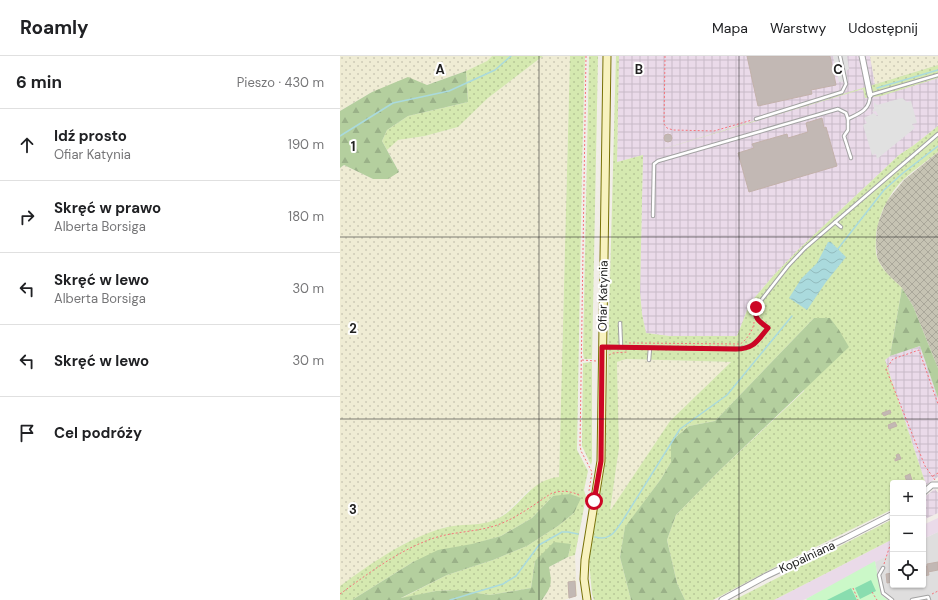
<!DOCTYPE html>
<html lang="pl">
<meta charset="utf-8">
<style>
:root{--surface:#fff;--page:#f2f2f2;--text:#202124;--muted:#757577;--line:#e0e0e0}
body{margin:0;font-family:"DM Sans",sans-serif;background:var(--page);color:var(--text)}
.controls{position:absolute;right:12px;bottom:12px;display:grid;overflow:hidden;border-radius:4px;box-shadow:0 1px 3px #0004}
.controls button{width:36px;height:36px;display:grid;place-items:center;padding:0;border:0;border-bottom:1px solid var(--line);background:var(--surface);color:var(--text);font:20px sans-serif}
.stop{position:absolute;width:12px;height:12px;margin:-9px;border:3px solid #cc0625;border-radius:50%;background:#fff}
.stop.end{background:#cc0625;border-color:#fff;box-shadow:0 1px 4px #0008}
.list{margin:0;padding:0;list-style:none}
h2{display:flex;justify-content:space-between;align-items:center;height:52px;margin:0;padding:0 16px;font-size:17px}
h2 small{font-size:13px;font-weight:400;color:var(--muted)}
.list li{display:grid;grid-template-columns:26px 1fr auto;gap:12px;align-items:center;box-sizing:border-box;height:72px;padding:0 16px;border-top:1px solid var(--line)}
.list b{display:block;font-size:15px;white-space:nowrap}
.list p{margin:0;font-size:13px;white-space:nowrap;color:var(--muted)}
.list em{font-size:13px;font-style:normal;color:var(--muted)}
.icon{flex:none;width:22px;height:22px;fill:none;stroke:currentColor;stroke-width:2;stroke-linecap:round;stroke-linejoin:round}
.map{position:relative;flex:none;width:598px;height:544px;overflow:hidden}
header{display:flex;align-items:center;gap:24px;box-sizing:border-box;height:56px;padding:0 20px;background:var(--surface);border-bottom:1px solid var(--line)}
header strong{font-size:19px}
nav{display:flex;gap:22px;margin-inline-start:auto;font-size:14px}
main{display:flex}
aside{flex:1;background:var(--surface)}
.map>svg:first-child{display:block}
.residential{fill:#dfdede}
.industrial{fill:url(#industrial-grid)}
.railway{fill:#eadae9}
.construction{fill:url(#construction-cross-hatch)}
.farmland{fill:url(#farmland-dots)}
.grass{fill:url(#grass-dots);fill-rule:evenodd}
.forest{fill:url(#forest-firs)}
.park{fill:#cbf8c8}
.pitch{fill:#89ddaf}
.parking{fill:#e1e1e1}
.water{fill:url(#water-waves)}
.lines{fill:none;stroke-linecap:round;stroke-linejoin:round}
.stream{stroke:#aadadd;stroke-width:1.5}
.building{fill:#c2b8b4;stroke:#c2b1aa}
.lane-casing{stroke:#a2a2a2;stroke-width:4.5}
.street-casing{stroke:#a2a2a2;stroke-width:7}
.secondary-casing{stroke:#787208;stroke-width:9}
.path{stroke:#f6747b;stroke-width:1;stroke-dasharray:2 2;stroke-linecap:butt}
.lane{stroke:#fff;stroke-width:2.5}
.street{stroke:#fff;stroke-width:5}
.secondary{stroke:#f8f2bf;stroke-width:7}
.route{stroke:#cc0625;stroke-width:5}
.grid{fill:none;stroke:#212121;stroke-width:1;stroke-opacity:0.55}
.labels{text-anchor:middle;stroke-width:4;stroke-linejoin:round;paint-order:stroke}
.street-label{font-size:12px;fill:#212121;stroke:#fff}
.grid-label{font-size:13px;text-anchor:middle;font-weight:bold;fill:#212121;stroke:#fff;stroke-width:4;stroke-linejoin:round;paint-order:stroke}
</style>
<header>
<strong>Roamly</strong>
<nav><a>Mapa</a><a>Warstwy</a><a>Udostępnij</a></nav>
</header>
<main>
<aside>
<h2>6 min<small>Pieszo · 430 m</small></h2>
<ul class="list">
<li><svg class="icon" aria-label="ahead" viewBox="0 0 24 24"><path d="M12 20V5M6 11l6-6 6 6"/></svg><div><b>Idź prosto</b><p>Ofiar Katynia</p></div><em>190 m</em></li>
<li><svg class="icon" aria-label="right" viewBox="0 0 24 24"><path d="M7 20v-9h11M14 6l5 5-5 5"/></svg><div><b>Skręć w prawo</b><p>Alberta Borsiga</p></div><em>180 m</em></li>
<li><svg class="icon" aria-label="left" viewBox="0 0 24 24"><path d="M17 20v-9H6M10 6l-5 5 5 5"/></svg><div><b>Skręć w lewo</b><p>Alberta Borsiga</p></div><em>30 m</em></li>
<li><svg class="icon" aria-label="left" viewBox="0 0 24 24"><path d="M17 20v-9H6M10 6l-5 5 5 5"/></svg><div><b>Skręć w lewo</b></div><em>30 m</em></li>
<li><svg class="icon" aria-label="arrive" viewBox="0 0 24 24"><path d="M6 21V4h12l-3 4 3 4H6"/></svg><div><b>Cel podróży</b></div></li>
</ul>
</aside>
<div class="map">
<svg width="598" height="544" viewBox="0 0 598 544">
<defs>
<pattern id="industrial-grid" width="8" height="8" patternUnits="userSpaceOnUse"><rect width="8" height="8" fill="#eadae9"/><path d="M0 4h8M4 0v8" fill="none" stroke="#c8bbc8"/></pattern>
<pattern id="construction-cross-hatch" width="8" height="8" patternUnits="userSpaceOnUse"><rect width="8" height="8" fill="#c6c3b3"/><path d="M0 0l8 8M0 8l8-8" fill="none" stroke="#aaa79a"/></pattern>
<pattern id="farmland-dots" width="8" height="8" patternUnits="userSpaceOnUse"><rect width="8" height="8" fill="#efecd4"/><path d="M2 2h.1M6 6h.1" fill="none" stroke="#cdcab6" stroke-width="1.8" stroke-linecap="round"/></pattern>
<pattern id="grass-dots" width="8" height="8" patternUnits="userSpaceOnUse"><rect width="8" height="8" fill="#d5e9b0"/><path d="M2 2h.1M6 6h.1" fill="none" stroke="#b7c897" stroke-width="1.8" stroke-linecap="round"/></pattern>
<pattern id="forest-firs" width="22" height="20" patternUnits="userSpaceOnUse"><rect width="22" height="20" fill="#b4cf9e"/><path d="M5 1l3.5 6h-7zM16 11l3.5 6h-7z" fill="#9ab188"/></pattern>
<pattern id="water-waves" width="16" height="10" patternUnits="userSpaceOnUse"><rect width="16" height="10" fill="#aadadd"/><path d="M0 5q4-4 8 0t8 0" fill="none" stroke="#92bbbd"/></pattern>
</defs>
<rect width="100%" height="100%" fill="#f1ede8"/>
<polygon class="residential" points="598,476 598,544 548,544 541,539 535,505 553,497 553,529 583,529 583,483"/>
<g class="industrial">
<polygon points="279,0 530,0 535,28 598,9 598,70 574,89 559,99 459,193 434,219 410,247 397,280 329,280 306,277 302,258 300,236 303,99 277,106"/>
<polygon points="580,290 598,342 598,421 586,429 545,304 550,300"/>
<polygon points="595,433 598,437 598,457 583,464 583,442"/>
</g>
<g class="railway">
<polygon points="598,462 598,476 583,483 583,469"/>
<polygon points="553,483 553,497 466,543 463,544 434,544"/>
</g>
<polygon class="construction" points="598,96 598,312 573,250 562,232 547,218 539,206 537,200 536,187 537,170 546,146 564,124"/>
<g class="farmland">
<polygon points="0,0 152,0 147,5 126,15 87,29 32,36 0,55"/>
<polygon points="203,0 230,0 219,421 188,435 168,455 156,464 143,468 105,471 63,488 24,513 0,530 0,112 4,109 33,123 59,116 47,94 57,84 85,80 118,71 148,42"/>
<polygon points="530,0 598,0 598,9 535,28"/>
<polygon points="286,303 391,306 330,365 270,456 279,392 277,306"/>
<polygon points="235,499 237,540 224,544 202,544 207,537 209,511 228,501"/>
</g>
<g class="grass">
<polygon points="152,0 203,0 148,42 118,71 85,80 58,84 47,94 42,85 47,74 68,60 128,46 126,15 147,5"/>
<path d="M230,0H245L242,111L237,394L248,415L244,434L246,441L235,499L228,501L231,488L195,505L191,532L150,539L117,534L96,535L60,543L107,519L153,504L187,490L218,470L234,457L213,440L192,462L161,480L73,506L12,544H0V530C32,507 65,483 103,472C120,467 138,471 154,464C180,454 188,424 219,421Z"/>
<polygon points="249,0 258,0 252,303 244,303 243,297"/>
<path d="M276,0H279L277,106L303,99L598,9V22L541,40L525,42L523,33L303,99L300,236L302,258L306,277L329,280H397L410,247L434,219L459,193L559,99L574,89L598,70V96C587,105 575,113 564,123C549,137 538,159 536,180C536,186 535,195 537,201C541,214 553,223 562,232L550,300L545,304L586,429L583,431V427H553V453L439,509L373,544H345L337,527L327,484L336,459L379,415L464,335L474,262L375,365L349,370L331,385V406L321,423L285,472L280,501L291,544H254L252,538L249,504L265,410ZM286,303L391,306L330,365L270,455L279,392L277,306Z"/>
<polygon points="252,306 252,405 251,409 242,390 243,307"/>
<polygon points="553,463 553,483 434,544 394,544"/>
</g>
<g class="forest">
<polygon points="126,15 128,46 68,60 47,74 42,85 59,116 48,123 33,123 4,109 0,112 0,55 32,36 68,21 87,29"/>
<polygon points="562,232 573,250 598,312 598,342 580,290 550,300"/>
<polygon points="474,262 490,262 499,274 509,291 379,415 336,459 327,484 337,527 345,544 291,544 280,501 285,471 321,423 331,406 331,385 349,370 375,365"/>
<path d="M230,438L241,442L234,457L218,470L187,490L153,504L107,519L61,542L96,535L117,534L150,539L191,532L195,505L214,486L231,488L228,501L209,511C212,528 212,530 202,544H12L73,506L98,494L132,488L161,480L192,462L213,440Z"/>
</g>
<polygon class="park" points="535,505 541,539 548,544 467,544 466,543"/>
<g class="pitch">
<polygon points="531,524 536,535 520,543 515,532"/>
<polygon points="511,532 517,544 487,544"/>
</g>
<g class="parking">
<polygon points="493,0 507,0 509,13 506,15 508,25 499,26"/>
<polygon points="562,42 567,46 571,45 577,67 572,68 575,72 537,103 536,98 532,99 523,69 527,67 524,62 534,57 537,60 538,60 536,55 532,56 534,53 534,46 537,49"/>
</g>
<polygon class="water" points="488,186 491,186 506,201 486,226 467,254 449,242 461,223 477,207"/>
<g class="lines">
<g class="stream">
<polyline points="537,32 598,14"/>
<polyline points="0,80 53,47 109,35 155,14 171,0"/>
<polyline points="497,194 544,134 563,117 598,90"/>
<path d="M255,481C270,485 275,476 283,464L340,373L387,339L392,333L452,260"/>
<polyline points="110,544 163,528 176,520 199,489 222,476 228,476 238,478"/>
</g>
</g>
<g class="building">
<polygon points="407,0 490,0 496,29 471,34 472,38 418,50"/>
<polygon points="482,62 484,72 486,71 497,110 409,136 398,97 414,92 412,88 447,78 448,82 468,76 466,67"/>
<circle cx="328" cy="82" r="4"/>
<polygon points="550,354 551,357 544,360 542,357"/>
<polygon points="555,366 557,370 549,373 548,369"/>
<polygon points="559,398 561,403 555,405 555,403 557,402 556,399"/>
<polygon points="570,418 572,424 567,426 565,420"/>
<polygon points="598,506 598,514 588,516 587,508"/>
<polygon points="587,510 589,519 583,520 583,511"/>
<polygon points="553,517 553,526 547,527 546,518"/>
<polygon points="235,525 236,540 229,542 228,526"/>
</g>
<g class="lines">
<g class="lane-casing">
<g id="lane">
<polyline points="416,63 502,36 506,28 500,0"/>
<polyline points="508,63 508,74 504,80 511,102"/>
<path d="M313,160L314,108L318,105L498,53L506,57L508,63C520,57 530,54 530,39L598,19"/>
<polyline points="495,166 501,171"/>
<polyline points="280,267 281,291"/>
<path d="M263,291L396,293C414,292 417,285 428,272C420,266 413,262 416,251L448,210L465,192L598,78"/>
<polyline points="309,304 310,292"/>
<polyline points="543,512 539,519 543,537 552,544"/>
<polyline points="572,544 588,541 589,544"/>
</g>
</g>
<g class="street-casing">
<g id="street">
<polyline points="522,0 530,39"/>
<polyline points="583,437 592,429 598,429"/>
<polyline points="382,544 426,520 504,483 553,458"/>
</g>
</g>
<g class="secondary-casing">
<polyline id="secondary" points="247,544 244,523 245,504 261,405 267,0"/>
</g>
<g class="path">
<polyline points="246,0 240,389 241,395 252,416 249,435"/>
<polyline points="325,0 324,68 327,72 333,74 374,75 412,64"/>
<path d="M289,287L400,288C406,285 414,273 414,266"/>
<polyline points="269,299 273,297 288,296"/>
<polyline points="242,304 256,305"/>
<polyline points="593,420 598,417"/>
<polyline points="595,424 585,410 546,313 553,303 579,294 598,348"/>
<polyline points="544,508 553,480"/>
<polyline points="513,532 518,544"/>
<polyline points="532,536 537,544"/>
<path d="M0,538C29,517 59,494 94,482C113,476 132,476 151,471C173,465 193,449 212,437C223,434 231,435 241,440"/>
<polyline points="592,538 598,535"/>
</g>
<use href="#lane" class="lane"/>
<use href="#street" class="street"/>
<use href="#secondary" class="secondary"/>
</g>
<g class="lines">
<path class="route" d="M254,445L261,405L262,291L396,293C414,293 417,285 428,272C420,266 413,262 416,251"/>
</g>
<path class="grid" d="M199,0V544M399,0V544M0,181H598M0,363H598"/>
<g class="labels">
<g class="street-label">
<text transform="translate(263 240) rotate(-89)" y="4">Ofiar Katynia</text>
<text transform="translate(467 501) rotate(-25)" y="4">Kopalniana</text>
</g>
</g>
<g class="grid-label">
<text x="100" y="18">A</text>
<text x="299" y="18">B</text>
<text x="498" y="18">C</text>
<text x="13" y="95">1</text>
<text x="13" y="277">2</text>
<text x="13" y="458">3</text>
</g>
</svg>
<div class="controls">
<button>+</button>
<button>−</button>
<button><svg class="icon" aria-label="locate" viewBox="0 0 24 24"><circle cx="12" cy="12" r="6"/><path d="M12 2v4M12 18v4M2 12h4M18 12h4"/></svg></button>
</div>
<div class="stop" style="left:254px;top:445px"></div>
<div class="stop end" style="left:416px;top:251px"></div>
</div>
</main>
